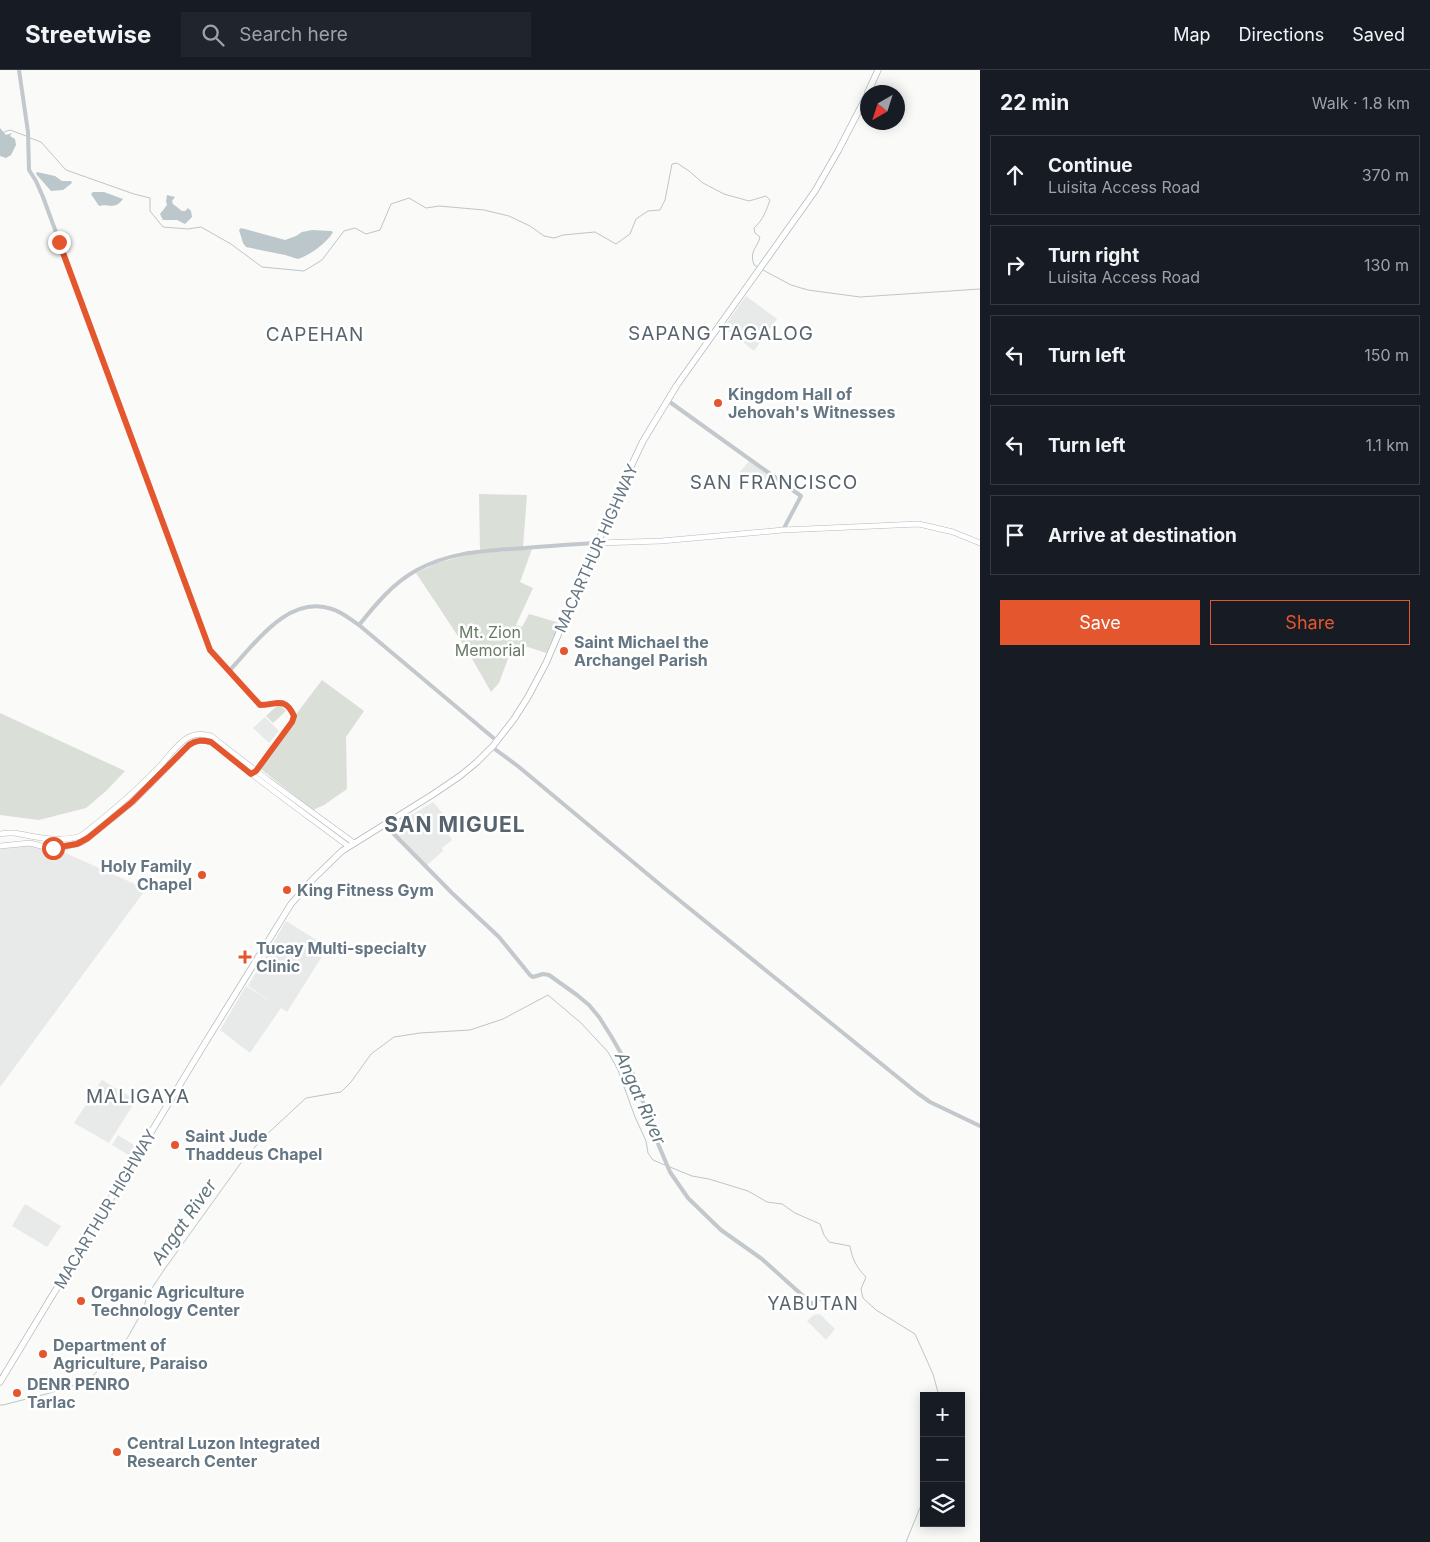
<!DOCTYPE html>
<meta charset="utf-8">
<style>
:root{--surface:#171b24;--page:#20242c;--text:#f1f3f6;--muted:#9ea1a6;--line:#363941;--accent:#e4572e}
body{margin:0;font-family:Inter,sans-serif;background:var(--page);color:var(--text)}
.controls{position:absolute;right:15px;bottom:15px;display:grid;overflow:hidden;border-radius:0px;box-shadow:0 2px 12px #0003}
.controls button{width:45px;height:45px;display:grid;place-items:center;padding:0;border:0;border-bottom:1px solid var(--line);background:var(--surface);color:var(--text);font:25px sans-serif}
.compass{position:absolute;left:860px;top:15px;width:45px;height:45px;border-radius:50%;background:var(--surface);box-shadow:0 2px 12px #0003;rotate:219deg}
.stop{position:absolute;width:15px;height:15px;margin:-11px;border:4px solid #e4572e;border-radius:50%;background:#fff}
.stop.end{background:#e4572e;border-color:#fff;box-shadow:0 1px 5px #0008}
.list{margin:0;padding:0;list-style:none}
h2{display:flex;justify-content:space-between;align-items:center;height:65px;margin:0;padding:0 20px;font-size:21px}
h2 small{font-size:16px;font-weight:400;color:var(--muted)}
.list li{display:grid;grid-template-columns:32px 1fr auto;gap:15px;align-items:center;box-sizing:border-box;height:80px;margin:0 10px 10px;padding:0 10px;border:1px solid var(--line);border-radius:0px}
.list b{display:block;font-size:19px;white-space:nowrap}
.list p{margin:0;font-size:16px;white-space:nowrap;color:var(--muted)}
.list em{font-size:16px;font-style:normal;color:var(--muted)}
.actions{display:flex;gap:10px;padding:15px 20px}
.actions a{flex:1;padding:11px 0;border:1px solid var(--accent);border-radius:0px;text-align:center;font-size:18px;color:var(--accent)}
.actions .main{background:var(--accent);color:#fff}
.icon{flex:none;width:28px;height:28px;fill:none;stroke:currentColor;stroke-width:2;stroke-linecap:round;stroke-linejoin:round}
.map{position:relative;flex:none;width:980px;height:1472px;overflow:hidden}
header{display:flex;align-items:center;gap:30px;box-sizing:border-box;height:70px;padding:0 25px;background:var(--surface);border-bottom:1px solid var(--line)}
header strong{font-size:24px}
nav{display:flex;gap:28px;margin-inline-start:auto;font-size:18px}
.search{width:350px;height:45px;background:var(--page);display:flex;align-items:center;gap:12px;box-sizing:border-box;padding:0 18px;border-radius:0px;color:var(--muted);font-size:19px}
main{display:flex}
aside{flex:1;background:var(--surface)}
.map>svg:first-child{display:block}
.built{fill:#e8e9e9}
.green{fill:#dadfd7}
.water{fill:#bbc7cb}
.lines{fill:none;stroke-linecap:round;stroke-linejoin:round}
.stream{stroke:#bbc7cb;stroke-width:1}
.major-casing{stroke:#b5babe;stroke-width:6}
.highway-casing{stroke:#b4b9bd;stroke-width:7}
.minor{stroke:#c3c8cc;stroke-width:4}
.major{stroke:#fff;stroke-width:5}
.highway{stroke:#fff;stroke-width:5.5}
.route{stroke:#e4572e;stroke-width:6}
.poi-dot{fill:#e4572e;stroke:#fff;stroke-width:2}
.labels{text-anchor:middle;stroke-width:5;stroke-linejoin:round;paint-order:stroke}
.poi-label{font-size:16px;font-weight:bold;fill:#657683;stroke:#fff;text-anchor:start}
.street-label{font-size:16px;fill:#657683;stroke:#fff}
.park-label{font-size:16px;fill:#687a64;stroke:#fff}
.water-label{font-size:18px;font-style:italic;fill:#60757c;stroke:#fff}
.neighbourhood-label{font-size:18px;letter-spacing:1px;fill:#57646e;stroke:#fff}
.quarter-label{font-size:19px;letter-spacing:1px;fill:#57646e;stroke:#fff}
.district-label{font-size:21px;font-weight:bold;letter-spacing:1px;fill:#57646e;stroke:#fff}
</style>
<header>
<strong>Streetwise</strong>
<div class="search"><svg class="icon" aria-label="search" viewBox="0 0 24 24"><circle cx="10" cy="10" r="6"/><path d="M15 15l6 6"/></svg>Search here</div>
<nav><a>Map</a><a>Directions</a><a>Saved</a></nav>
</header>
<main>
<div class="map">
<svg width="980" height="1472" viewBox="0 0 980 1472">
<rect width="100%" height="100%" fill="#fafaf8"/>
<g class="built">
<polygon points="746,226 777,249 754,281 724,257"/>
<polygon points="749,391 773,409 768,417 763,415 761,416 756,415 740,402"/>
<polygon points="265,647 279,661 269,673 253,658"/>
<polygon points="433,732 455,758 449,765 452,770 442,778 443,781 427,795 390,758"/>
<polygon points="31,774 48,780 61,781 146,819 0,1017 0,779"/>
<polygon points="286,851 328,877 287,942 281,938 250,983 220,960 246,916 275,934 248,916"/>
<polygon points="102,1010 136,1030 109,1073 74,1053"/>
<polygon points="118,1065 137,1077 132,1087 112,1075"/>
<polygon points="25,1134 61,1156 47,1177 12,1156"/>
<polygon points="820,1244 835,1259 826,1270 807,1251 814,1245"/>
</g>
<g class="green">
<polygon points="479,424 527,425 523,477 480,480"/>
<path d="M532,479L520,512L533,518L516,555L522,557L529,544L560,553L546,583L522,575L517,577L509,586L499,613L491,622C469,581 442,542 416,503L437,493L471,484Z"/>
<polygon points="322,610 364,641 346,667 347,719 324,735 313,740 257,696"/>
<polygon points="279,634 286,641 273,653 266,646"/>
<polygon points="0,643 125,701 106,721 86,738 39,750 0,745"/>
</g>
<g class="water">
<polygon points="0,58 6,65 12,63 10,66 15,69 16,75 11,85 6,88 0,86"/>
<polygon points="37,102 55,106 62,111 71,111 72,113 63,120 51,121 36,104"/>
<path d="M93,122H104L123,129C114,141 108,133 99,136L91,124Z"/>
<polygon points="167,125 175,127 172,131 173,134 182,141 185,141 188,138 191,141 192,147 185,154 177,150 163,150 160,144 167,135 166,131"/>
<path d="M241,158L285,170L296,166L302,162L312,160L331,161L333,162C327,173 310,185 298,189L285,185L246,177L243,173L239,160Z"/>
</g>
<g class="lines">
<g class="stream">
<polyline points="4,62 10,60 26,66"/>
<path d="M30,68L41,72L66,100L134,124L150,128V141L163,157L188,159L201,157L231,174L262,197L304,201L322,190L344,161L355,158L366,164L380,160L391,134L409,128L426,138L439,136L484,140L509,146L530,156L544,166L554,168L563,165L595,162L616,174L630,164L636,149L648,141L660,140L665,130L672,94L677,93L689,101L703,113L724,124L749,131L766,126L770,130C766,141 763,150 754,158L755,163L760,167C757,179 749,180 754,195L758,197"/>
<polyline points="761,199 791,215 808,220 860,227 980,219"/>
<path d="M670,1097L692,1106L709,1109L748,1121L767,1132L782,1134L795,1143L820,1154L824,1165L829,1172L850,1176C852,1189 857,1198 866,1207L861,1219L863,1228L876,1240L915,1264L933,1304L939,1326"/>
<polyline points="0,1335 3,1335 50,1323 78,1314 91,1308 128,1267 142,1242 148,1224 164,1200 243,1090 265,1066 306,1028 341,1022 351,1012 371,984 394,967 420,963 470,960 503,949 548,925 581,953 608,982 618,1000 635,1047 646,1071 648,1083 653,1090 667,1096"/>
<polyline points="906,1472 924,1428"/>
</g>
<g class="major-casing">
<g id="major">
<polyline points="598,473 661,471 783,460 919,454 953,462 980,473"/>
<path d="M0,764C14,761 22,765 36,767C49,770 68,770 81,766C108,745 135,722 159,697C168,688 177,673 189,667C197,663 203,664 211,666L268,710L354,773"/>
<path d="M0,776L30,773L45,777L60,778L83,772L133,732L189,675C195,670 203,669 210,672C225,679 240,695 253,705C284,729 316,752 348,776"/>
</g>
</g>
<g class="highway-casing">
<g id="highway">
<polyline points="868,22 878,0"/>
<polyline points="0,1312 202,978 291,834 312,810 342,781 432,725 460,706 477,692 493,676 514,649 528,627 546,593 626,407 643,371 677,315 815,121 838,81 868,23"/>
</g>
</g>
<g class="minor">
<polyline points="19,0 28,62 29,100 36,111 43,127 210,580 260,635 283,632 292,641 294,646 292,652 255,701"/>
<polyline points="667,330 801,426 783,460"/>
<path d="M359,555C376,534 393,513 417,500C452,481 486,481 525,478C549,476 574,474 598,473"/>
<path d="M229,601C255,574 288,524 332,539C342,542 350,549 359,555L497,671"/>
<polyline points="492,677 519,697 663,817 916,1022 930,1032 980,1056"/>
<polyline points="384,754 452,823 499,867 530,905 533,907 543,904 549,905 577,925 589,935 599,947 611,966 634,1006 640,1021 648,1050 670,1102 688,1128 721,1160 762,1189 812,1234 824,1226"/>
</g>
<use href="#major" class="major"/>
<use href="#highway" class="highway"/>
</g>
<g class="lines">
<path class="route" d="M53,778L77,774L88,768L132,732L189,675C196,670 202,670 211,672L251,704L256,701L292,652L294,646C285,626 276,635 260,635L210,580L59,172"/>
</g>
<g class="poi-dot">
<circle cx="718" cy="333" r="5"/>
<circle cx="564" cy="581" r="5"/>
<circle cx="202" cy="805" r="5"/>
<circle cx="287" cy="820" r="5"/>
<path d="M242.5 879.5h5v5h5v5h-5v5h-5v-5h-5v-5h5z"/>
<circle cx="175" cy="1075" r="5"/>
<circle cx="81" cy="1231" r="5"/>
<circle cx="43" cy="1284" r="5"/>
<circle cx="17" cy="1323" r="5"/>
<circle cx="117" cy="1382" r="5"/>
</g>
<g class="labels">
<g class="poi-label">
<text x="728" y="330">Kingdom Hall of<tspan x="728" dy="18">Jehovah's Witnesses</tspan></text>
<text x="574" y="578">Saint Michael the<tspan x="574" dy="18">Archangel Parish</tspan></text>
<text x="192" y="802" text-anchor="end">Holy Family<tspan x="192" dy="18">Chapel</tspan></text>
<text x="297" y="826">King Fitness Gym</text>
<text x="256" y="884">Tucay Multi-specialty<tspan x="256" dy="18">Clinic</tspan></text>
<text x="185" y="1072">Saint Jude<tspan x="185" dy="18">Thaddeus Chapel</tspan></text>
<text x="91" y="1228">Organic Agriculture<tspan x="91" dy="18">Technology Center</tspan></text>
<text x="53" y="1281">Department of<tspan x="53" dy="18">Agriculture, Paraiso</tspan></text>
<text x="27" y="1320">DENR PENRO<tspan x="27" dy="18">Tarlac</tspan></text>
<text x="127" y="1379">Central Luzon Integrated<tspan x="127" dy="18">Research Center</tspan></text>
</g>
<g class="street-label">
<text transform="translate(596 478) rotate(-66)" y="6">MACARTHUR HIGHWAY</text>
<text transform="translate(105 1139) rotate(-59)" y="6">MACARTHUR HIGHWAY</text>
</g>
<g class="park-label">
<text x="490" y="568">Mt. Zion<tspan x="490" dy="18">Memorial</tspan></text>
</g>
<g class="water-label">
<text transform="translate(640 1028) rotate(66)" y="6">Angat River</text>
<text transform="translate(184 1152) rotate(-55)" y="6">Angat River</text>
</g>
<g class="neighbourhood-label">
<text x="813" y="1240">YABUTAN</text>
</g>
<g class="quarter-label">
<text x="721" y="270">SAPANG TAGALOG</text>
<text x="315" y="271">CAPEHAN</text>
<text x="774" y="419">SAN FRANCISCO</text>
<text x="138" y="1033">MALIGAYA</text>
</g>
<g class="district-label">
<text x="455" y="762">SAN MIGUEL</text>
</g>
</g>
</svg>
<div class="controls">
<button>+</button>
<button>−</button>
<button><svg class="icon" aria-label="layers" viewBox="0 0 24 24"><path d="M12 4l9 5-9 5-9-5zM3 14l9 5 9-5"/></svg></button>
</div>
<svg class="compass" viewBox="-18 -18 36 36"><path d="M0-13l5 13h-10z" fill="#e53935"/><path d="M0 13l5-13h-10z" fill="#9ea1a6"/></svg>
<div class="stop" style="left:53px;top:778px"></div>
<div class="stop end" style="left:59px;top:172px"></div>
</div>
<aside>
<h2>22 min<small>Walk · 1.8 km</small></h2>
<ul class="list">
<li><svg class="icon" aria-label="ahead" viewBox="0 0 24 24"><path d="M12 20V5M6 11l6-6 6 6"/></svg><div><b>Continue</b><p>Luisita Access Road</p></div><em>370 m</em></li>
<li><svg class="icon" aria-label="right" viewBox="0 0 24 24"><path d="M7 20v-9h11M14 6l5 5-5 5"/></svg><div><b>Turn right</b><p>Luisita Access Road</p></div><em>130 m</em></li>
<li><svg class="icon" aria-label="left" viewBox="0 0 24 24"><path d="M17 20v-9H6M10 6l-5 5 5 5"/></svg><div><b>Turn left</b></div><em>150 m</em></li>
<li><svg class="icon" aria-label="left" viewBox="0 0 24 24"><path d="M17 20v-9H6M10 6l-5 5 5 5"/></svg><div><b>Turn left</b></div><em>1.1 km</em></li>
<li><svg class="icon" aria-label="arrive" viewBox="0 0 24 24"><path d="M6 21V4h12l-3 4 3 4H6"/></svg><div><b>Arrive at destination</b></div></li>
</ul>
<div class="actions"><a class="main">Save</a><a>Share</a></div>
</aside>
</main>
